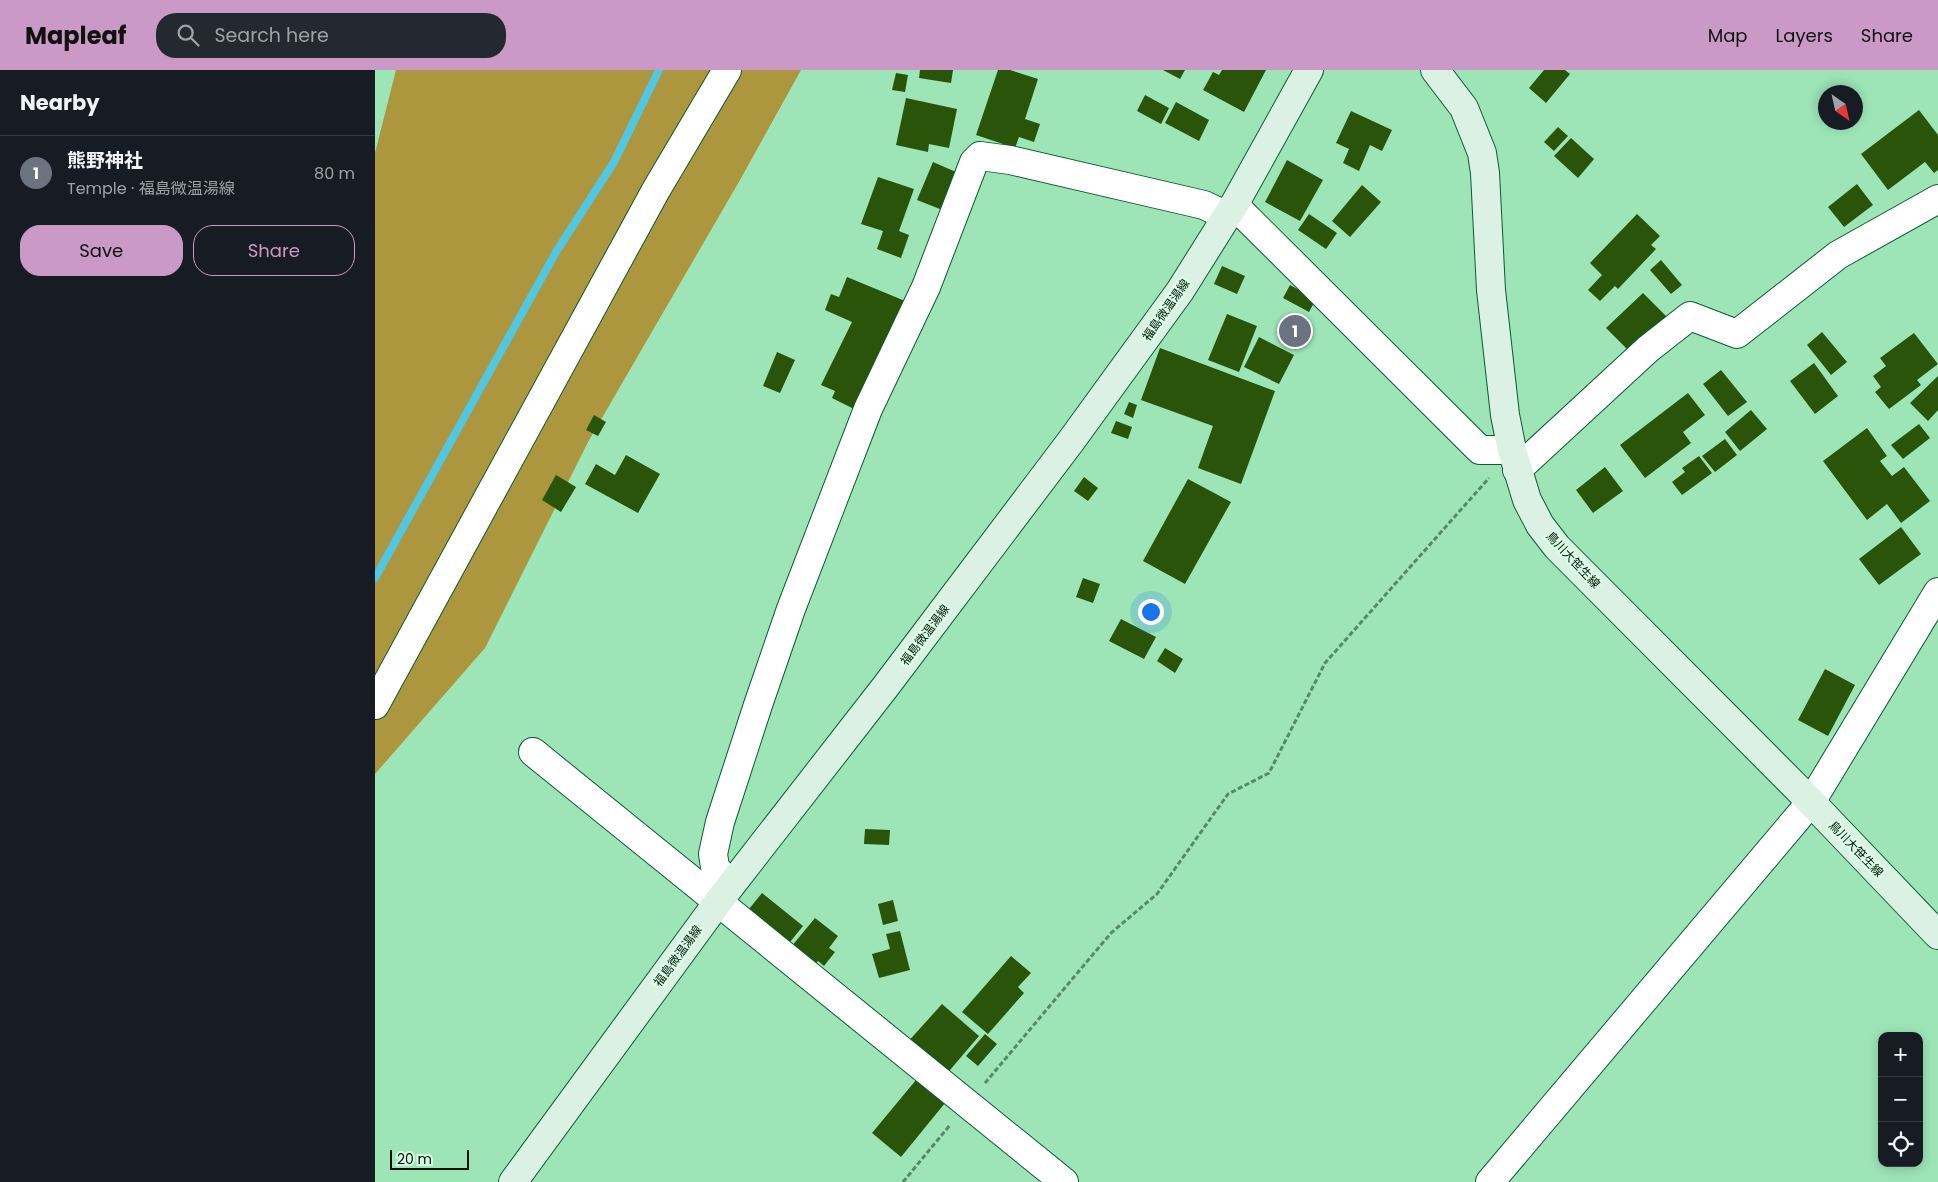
<!DOCTYPE html>
<meta charset="utf-8">
<style>
:root{--surface:#171b24;--page:#242831;--text:#f1f3f6;--muted:#9ea1a6;--line:#363941;--accent:#ca99c5}
body{margin:0;font-family:Poppins,"Noto Sans JP",sans-serif;background:var(--page);color:var(--text)}
.controls{position:absolute;right:15px;bottom:15px;display:grid;overflow:hidden;border-radius:10px;box-shadow:0 2px 12px #0003}
.controls button{width:45px;height:45px;display:grid;place-items:center;padding:0;border:0;border-bottom:1px solid var(--line);background:var(--surface);color:var(--text);font:25px sans-serif}
.compass{position:absolute;left:1443px;top:15px;width:45px;height:45px;border-radius:50%;background:var(--surface);box-shadow:0 2px 12px #0003;rotate:146deg}
.scale{position:absolute;left:15px;bottom:12px;width:79px;box-sizing:border-box;padding-left:5px;border:2px solid #001104;border-top:0;font-size:14px;line-height:18px;white-space:nowrap;color:#001104;-webkit-text-stroke:4px #dafde5;paint-order:stroke}
.you{position:absolute;left:775px;top:541px;width:18px;height:18px;margin:-12px;border:4px solid #fff;border-radius:50%;background:#1a73e8;box-shadow:0 0 0 8px #1a73e833}
.badge{display:grid;place-items:center;width:32px;height:32px;border-radius:50%;background:var(--accent);color:#fff;font-size:16px;font-weight:700}
.pin{position:absolute;translate:-50% -50%;border:2px solid #fff;box-shadow:0 1px 5px #0006}
.list{margin:0;padding:0;list-style:none}
h2{display:flex;justify-content:space-between;align-items:center;height:65px;margin:0;padding:0 20px;font-size:21px}
h2 small{font-size:16px;font-weight:400;color:var(--muted)}
.list li{display:grid;grid-template-columns:32px 1fr auto;gap:15px;align-items:center;box-sizing:border-box;height:75px;padding:0 20px;border-top:1px solid var(--line)}
.list b{display:block;font-size:19px;white-space:nowrap}
.list p{margin:0;font-size:16px;white-space:nowrap;color:var(--muted)}
.list em{font-size:16px;font-style:normal;color:var(--muted)}
.actions{display:flex;gap:10px;padding:15px 20px}
.actions a{flex:1;padding:11px 0;border:1px solid var(--accent);border-radius:20px;text-align:center;font-size:18px;color:var(--accent)}
.actions .main{background:var(--accent);color:#111}
.icon{flex:none;width:28px;height:28px;fill:none;stroke:currentColor;stroke-width:2;stroke-linecap:round;stroke-linejoin:round}
.map{position:relative;flex:none;width:1563px;height:1112px;overflow:hidden}
header{display:flex;align-items:center;gap:30px;box-sizing:border-box;height:70px;padding:0 25px;background:var(--accent);color:#111}
header strong{font-size:24px}
nav{display:flex;gap:28px;margin-inline-start:auto;font-size:18px}
.search{width:350px;height:45px;background:var(--page);display:flex;align-items:center;gap:12px;box-sizing:border-box;padding:0 18px;border-radius:20px;color:var(--muted);font-size:19px}
main{display:flex}
aside{flex:1;background:var(--surface)}
.map>svg:first-child{display:block}
.forest{fill:#ac963e}
.lines{fill:none;stroke-linecap:round;stroke-linejoin:round}
.stream{stroke:#51c7e1;stroke-width:8}
.building{fill:#2a5409}
.street-casing{stroke:#0c5b34;stroke-width:30}
.secondary-casing{stroke:#0c5b34;stroke-width:30}
.path{stroke:#588868;stroke-width:3;stroke-dasharray:5 2.5;stroke-linecap:butt}
.street{stroke:#fff;stroke-width:28}
.secondary{stroke:#dbf1e3;stroke-width:28}
.labels{text-anchor:middle;stroke-width:5;stroke-linejoin:round;paint-order:stroke}
.street-label{font-size:12px;fill:#001104;stroke:#dafde5}
</style>
<header>
<strong>Mapleaf</strong>
<div class="search"><svg class="icon" aria-label="search" viewBox="0 0 24 24"><circle cx="10" cy="10" r="6"/><path d="M15 15l6 6"/></svg>Search here</div>
<nav><a>Map</a><a>Layers</a><a>Share</a></nav>
</header>
<main>
<aside>
<h2>Nearby<small></small></h2>
<ul class="list">
<li><span class="badge" style="background:#6b7280">1</span><div><b>熊野神社</b><p>Temple · 福島微温湯線</p></div><em>80 m</em></li>
</ul>
<div class="actions"><a class="main">Save</a><a>Share</a></div>
</aside>
<div class="map">
<svg width="1563" height="1112" viewBox="0 0 1563 1112">
<rect width="100%" height="100%" fill="#9de5b7"/>
<polygon class="forest" points="21,0 426,0 365,110 213,372 110,578 0,704 0,83"/>
<g class="lines">
<polyline class="stream" points="0,508 181,182 239,92 284,0"/>
</g>
<g class="building">
<polygon points="545,0 578,0 576,13 544,8"/>
<polygon points="623,0 635,0 663,9 650,49 665,54 659,72 644,67 640,78 601,65"/>
<polygon points="788,0 810,0 805,9"/>
<polygon points="847,0 891,0 869,42 828,20 838,2 844,5"/>
<polygon points="1169,0 1190,0 1195,4 1171,33 1154,18"/>
<polygon points="521,3 533,5 530,22 517,20"/>
<polygon points="770,25 794,38 786,54 762,41"/>
<polygon points="531,28 582,39 574,78 554,74 553,82 521,75"/>
<polygon points="801,32 834,50 824,71 790,53"/>
<polygon points="1544,40 1563,65 1563,100 1559,103 1550,92 1513,120 1486,84"/>
<polygon points="976,41 1017,60 1007,81 995,75 984,101 968,93 974,79 961,73"/>
<polygon points="1183,57 1193,66 1179,81 1169,72"/>
<polygon points="1196,68 1219,89 1203,108 1179,86"/>
<polygon points="912,90 948,110 925,151 890,132"/>
<polygon points="558,92 581,102 565,139 542,130"/>
<polygon points="503,107 539,119 524,161 534,165 526,188 502,179 508,161 486,154"/>
<polygon points="1482,114 1498,135 1469,157 1453,137"/>
<polygon points="987,115 1006,132 975,167 957,151"/>
<polygon points="934,144 962,163 951,179 923,160"/>
<polygon points="1262,144 1285,166 1276,175 1281,179 1243,219 1240,216 1225,231 1213,220 1227,205 1215,193"/>
<polygon points="1286,190 1307,215 1296,224 1275,200"/>
<polygon points="847,196 870,206 862,224 839,214"/>
<polygon points="472,207 530,231 479,339 457,328 460,321 446,315 477,252 450,240 456,224 464,227"/>
<polygon points="915,215 941,229 934,242 908,228"/>
<polygon points="1268,223 1292,247 1255,282 1231,258"/>
<polygon points="852,244 882,256 864,302 833,290"/>
<polygon points="915,247 934,255 928,270 909,262"/>
<polygon points="1447,262 1472,292 1456,305 1432,275"/>
<polygon points="1539,263 1563,294 1542,310 1546,315 1514,339 1500,322 1506,317 1498,306 1511,296 1505,288"/>
<polygon points="884,267 919,285 904,314 869,297"/>
<polygon points="785,278 900,321 866,414 823,398 838,356 766,330"/>
<polygon points="402,282 420,290 405,323 388,316"/>
<polygon points="1439,293 1463,326 1440,344 1415,311"/>
<polygon points="1346,300 1372,332 1353,346 1328,314"/>
<polygon points="1563,306 1563,340 1553,351 1535,333"/>
<polygon points="1313,323 1330,345 1308,362 1316,373 1270,408 1245,375"/>
<polygon points="754,332 762,335 758,348 749,344"/>
<polygon points="1376,340 1392,359 1365,381 1350,362"/>
<polygon points="219,345 231,352 223,366 211,360"/>
<polygon points="741,351 757,357 753,369 736,363"/>
<polygon points="1544,354 1555,368 1528,389 1516,375"/>
<polygon points="1492,358 1512,386 1505,391 1517,406 1529,397 1555,431 1526,453 1512,434 1492,450 1448,391"/>
<polygon points="1350,369 1362,385 1340,402 1327,386"/>
<polygon points="251,385 285,404 263,443 210,414 221,394 240,405"/>
<polygon points="1324,386 1337,403 1307,425 1297,412 1310,402 1307,398"/>
<polygon points="1230,397 1248,421 1218,443 1201,420"/>
<polygon points="181,405 201,417 186,442 167,430"/>
<polygon points="709,407 723,418 713,431 699,421"/>
<polygon points="813,409 856,432 810,514 768,491"/>
<polygon points="1526,457 1546,484 1504,515 1484,489"/>
<polygon points="708,508 725,514 718,533 701,527"/>
<polygon points="746,549 781,567 769,589 734,571"/>
<polygon points="790,578 808,589 800,603 782,591"/>
<polygon points="1450,599 1480,615 1453,666 1423,650"/>
<polygon points="490,759 515,760 514,775 489,774"/>
<polygon points="387,823 428,856 415,872 374,839"/>
<polygon points="518,830 523,851 508,855 503,834"/>
<polygon points="440,848 463,866 454,878 460,882 449,896 443,891 439,896 416,877"/>
<polygon points="525,861 535,900 504,908 497,884 515,879 511,864"/>
<polygon points="636,886 656,903 643,917 649,923 613,964 587,942"/>
<polygon points="567,934 604,966 569,1007 531,974"/>
<polygon points="610,964 622,974 603,996 591,986"/>
<polygon points="541,1010 570,1033 526,1087 497,1063"/>
</g>
<g class="lines">
<g class="street-casing">
<g id="street">
<polyline points="859,135 1105,380 1137,380"/>
<polyline points="1142,400 1273,279 1315,246 1362,264 1463,185 1563,129"/>
<polyline points="0,635 281,120 352,0"/>
<polyline points="158,682 689,1112"/>
<polyline points="355,816 340,797 338,784 345,752 383,635 416,539 493,339 551,217 599,92 605,86 635,90 829,135 852,146"/>
<polyline points="1115,1112 1436,732 1563,522"/>
</g>
</g>
<g class="secondary-casing">
<g id="secondary">
<polyline points="1060,0 1089,38 1107,83 1110,103 1116,220 1130,345 1137,380 1152,430 1165,455 1182,477 1436,732 1563,865"/>
<polyline points="138,1112 343,832 511,616 696,371 805,221 859,135 934,0"/>
</g>
</g>
<g class="path">
<polyline points="610,1013 736,863 782,824 853,724 894,703 950,593 1114,408"/>
<polyline points="528,1112 575,1055"/>
</g>
<use href="#street" class="street"/>
<use href="#secondary" class="secondary"/>
</g>
<g class="labels">
<g class="street-label">
<text transform="translate(791 240) rotate(-55)" y="4">福島微温湯線</text>
<text transform="translate(1198 490) rotate(47)" y="4">鳥川大笹生線</text>
<text transform="translate(550 565) rotate(-53)" y="4">福島微温湯線</text>
<text transform="translate(1481 779) rotate(46)" y="4">鳥川大笹生線</text>
<text transform="translate(303 886) rotate(-54)" y="4">福島微温湯線</text>
</g>
</g>
</svg>
<div class="controls">
<button>+</button>
<button>−</button>
<button><svg class="icon" aria-label="locate" viewBox="0 0 24 24"><circle cx="12" cy="12" r="6"/><path d="M12 2v4M12 18v4M2 12h4M18 12h4"/></svg></button>
</div>
<svg class="compass" viewBox="-18 -18 36 36"><path d="M0-13l5 13h-10z" fill="#e53935"/><path d="M0 13l5-13h-10z" fill="#9ea1a6"/></svg>
<div class="scale">20 m</div>
<div class="you"></div>
<div class="pin badge" style="left:920px;top:261px;background:#6b7280">1</div>
</div>
</main>
